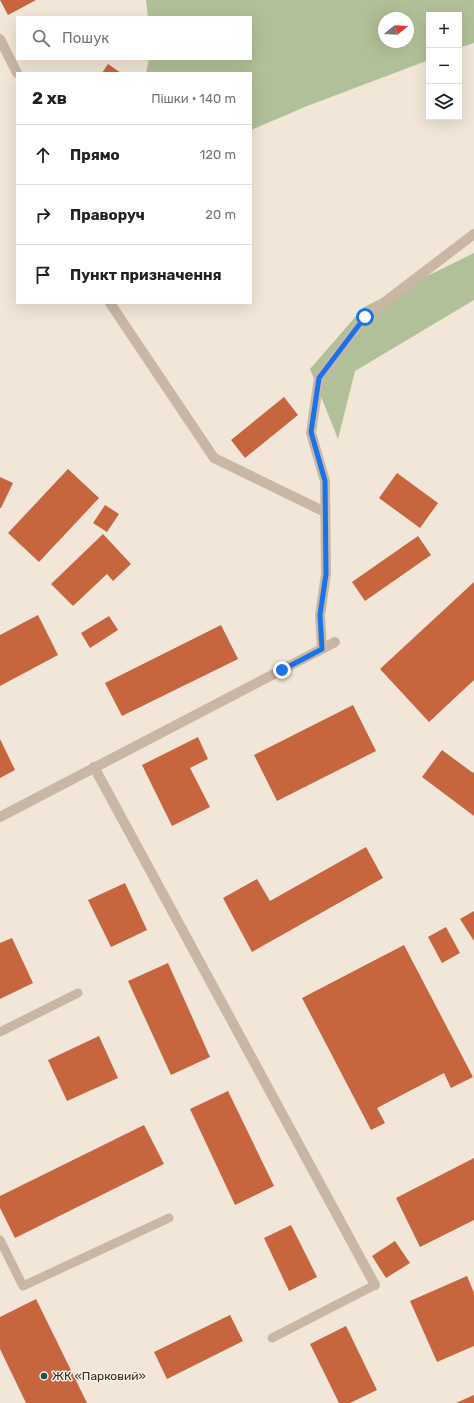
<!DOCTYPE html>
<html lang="uk">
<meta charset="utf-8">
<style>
:root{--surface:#fff;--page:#f6f6f6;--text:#202124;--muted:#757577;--line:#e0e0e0}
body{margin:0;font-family:Rubik,sans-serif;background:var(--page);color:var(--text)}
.controls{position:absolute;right:12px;top:12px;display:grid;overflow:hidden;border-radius:0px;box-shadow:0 4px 16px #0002}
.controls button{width:36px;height:36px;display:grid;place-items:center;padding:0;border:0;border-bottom:1px solid var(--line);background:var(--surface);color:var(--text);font:20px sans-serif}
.compass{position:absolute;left:378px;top:12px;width:36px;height:36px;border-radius:50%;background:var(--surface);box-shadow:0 4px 16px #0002;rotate:72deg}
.stop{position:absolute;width:12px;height:12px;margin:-9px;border:3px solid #1a73e8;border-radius:50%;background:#fff}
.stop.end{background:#1a73e8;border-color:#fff;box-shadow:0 1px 4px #0008}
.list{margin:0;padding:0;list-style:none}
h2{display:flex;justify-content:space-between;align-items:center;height:52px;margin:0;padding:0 16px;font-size:17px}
h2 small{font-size:13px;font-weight:400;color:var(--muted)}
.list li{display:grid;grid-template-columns:26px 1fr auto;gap:12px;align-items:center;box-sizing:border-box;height:60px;padding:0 16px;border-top:1px solid var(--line)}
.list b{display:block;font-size:15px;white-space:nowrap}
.list em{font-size:13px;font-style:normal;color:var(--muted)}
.icon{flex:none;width:22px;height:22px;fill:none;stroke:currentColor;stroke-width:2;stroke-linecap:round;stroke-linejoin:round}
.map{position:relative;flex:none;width:474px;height:1403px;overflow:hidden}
.search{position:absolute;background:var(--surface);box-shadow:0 4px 16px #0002;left:16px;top:16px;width:236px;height:44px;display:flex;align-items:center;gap:10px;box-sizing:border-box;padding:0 14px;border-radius:0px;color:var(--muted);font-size:15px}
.panel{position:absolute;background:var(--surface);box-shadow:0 4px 16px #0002;left:16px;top:72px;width:236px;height:232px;border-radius:0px}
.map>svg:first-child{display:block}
.green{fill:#b1c098;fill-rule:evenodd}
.building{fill:#c7653f}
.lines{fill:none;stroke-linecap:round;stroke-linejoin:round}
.service{stroke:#c9b6a4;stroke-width:9}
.minor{stroke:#c9b6a4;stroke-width:10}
.route{stroke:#1a73e8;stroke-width:5}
.poi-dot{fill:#1b4f56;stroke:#f9f0e4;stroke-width:1.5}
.labels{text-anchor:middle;stroke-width:3;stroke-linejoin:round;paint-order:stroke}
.poi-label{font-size:12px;fill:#342b26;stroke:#f9f0e4;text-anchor:start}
</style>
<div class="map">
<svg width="474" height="1403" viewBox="0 0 474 1403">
<rect width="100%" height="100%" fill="#f1e6d7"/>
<g class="green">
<path d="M146,0H474V43L459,48V15H429V60L307,106L251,130V73H146L149,59H251V17H148ZM384,18H408V42H384Z"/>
<polygon points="474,253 474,300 355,371 338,439 310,369 364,307"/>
</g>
<g class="building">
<polygon points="0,0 36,0 8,15"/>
<polygon points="108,64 121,73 102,73"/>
<polygon points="284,397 298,415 245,458 231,440"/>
<polygon points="68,469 99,498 39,562 8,533"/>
<polygon points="397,473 438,503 420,528 379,498"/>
<polygon points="0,477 13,483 1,508 0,508"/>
<polygon points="105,505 119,514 107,532 93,523"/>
<polygon points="103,534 131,564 113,581 107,574 73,606 51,584"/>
<polygon points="418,536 431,555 365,601 352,582"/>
<polygon points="474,582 474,680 429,722 380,669"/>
<polygon points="38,615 58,655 0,686 0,635"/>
<polygon points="109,616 118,630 90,648 81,633"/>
<polygon points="221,625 238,659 122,716 105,683"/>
<polygon points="353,705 376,751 277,801 254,755"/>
<polygon points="198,737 208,759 190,768 210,807 172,826 142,765"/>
<polygon points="0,739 15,770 0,778"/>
<polygon points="442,750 473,773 474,771 474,816 422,777"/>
<polygon points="366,847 383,878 252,952 223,898 257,879 270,901"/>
<polygon points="125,883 147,930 111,947 88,900"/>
<polygon points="474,911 474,941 460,919"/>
<polygon points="446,927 460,953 442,963 428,937"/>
<polygon points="12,938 33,983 0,999 0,943"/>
<polygon points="404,945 473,1077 451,1088 444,1073 377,1108 385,1123 371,1130 302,998"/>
<polygon points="168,963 210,1057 171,1075 128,981"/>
<polygon points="99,1036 118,1078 67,1101 48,1060"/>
<polygon points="228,1091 274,1186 235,1205 190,1109"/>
<polygon points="144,1125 164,1164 15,1238 0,1208 0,1196"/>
<polygon points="474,1158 474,1220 420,1247 396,1198"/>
<polygon points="291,1225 317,1277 289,1291 264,1238"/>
<polygon points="395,1241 410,1263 386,1278 372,1256"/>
<polygon points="467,1276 474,1293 474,1346 437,1362 410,1301"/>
<polygon points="36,1299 87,1403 26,1403 0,1349 0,1317"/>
<polygon points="230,1315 243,1341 167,1379 154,1352"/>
<polygon points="346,1326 377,1390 350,1403 339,1403 310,1344"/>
<polygon points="474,1395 474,1403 456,1403"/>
</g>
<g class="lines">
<g class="service">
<polyline points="0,1032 78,993"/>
<polyline points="0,1240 23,1286 169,1218"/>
<polyline points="272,1338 375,1285"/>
</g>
<g class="minor">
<polyline points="0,39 17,73"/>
<polyline points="110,303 214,458 325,512"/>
<polyline points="322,649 320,615 326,574 325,481 311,433 319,378 365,317 474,234"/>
<polyline points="94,767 375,1285"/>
<polyline points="0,817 335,642"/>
</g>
</g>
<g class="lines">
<polyline class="route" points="282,670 322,649 320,615 326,574 325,481 311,432 319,378 365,317"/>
</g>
<circle class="poi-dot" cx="44" cy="1376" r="4"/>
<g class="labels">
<g class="poi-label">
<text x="52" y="1380">ЖК «Парковий»</text>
</g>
</g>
</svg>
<div class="controls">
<button>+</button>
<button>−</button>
<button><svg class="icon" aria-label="layers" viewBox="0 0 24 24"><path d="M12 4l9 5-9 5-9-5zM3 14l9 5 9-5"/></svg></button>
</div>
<svg class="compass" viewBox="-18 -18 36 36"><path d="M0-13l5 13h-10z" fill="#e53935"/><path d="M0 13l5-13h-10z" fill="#757577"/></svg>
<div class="stop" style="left:365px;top:317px"></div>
<div class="stop end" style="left:282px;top:670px"></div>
<div class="search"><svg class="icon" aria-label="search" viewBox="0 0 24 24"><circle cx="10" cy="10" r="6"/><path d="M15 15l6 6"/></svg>Пошук</div>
<section class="panel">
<h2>2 хв<small>Пішки · 140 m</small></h2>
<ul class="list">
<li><svg class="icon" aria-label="ahead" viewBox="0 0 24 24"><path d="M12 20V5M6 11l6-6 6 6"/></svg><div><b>Прямо</b></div><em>120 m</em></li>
<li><svg class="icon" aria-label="right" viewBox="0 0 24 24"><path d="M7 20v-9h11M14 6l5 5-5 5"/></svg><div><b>Праворуч</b></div><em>20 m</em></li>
<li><svg class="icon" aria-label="arrive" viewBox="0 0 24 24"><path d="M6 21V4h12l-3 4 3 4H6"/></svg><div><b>Пункт призначення</b></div></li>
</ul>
</section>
</div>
